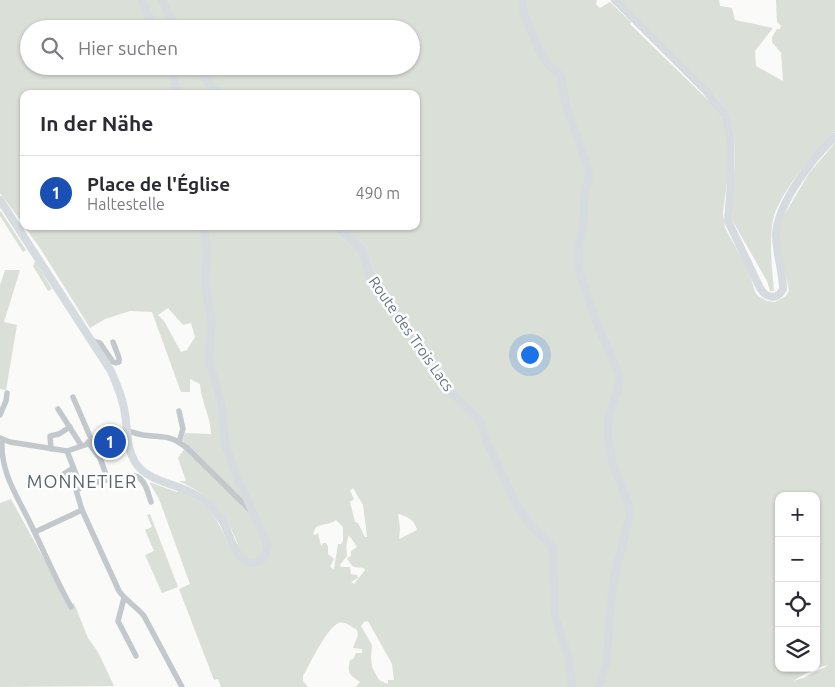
<!DOCTYPE html>
<html lang="de">
<meta charset="utf-8">
<style>
:root{--surface:#fff;--page:#f2f2f3;--text:#2b2b33;--muted:#7c7c81;--line:#e1e1e2;--accent:#e4572e}
body{margin:0;font-family:Ubuntu,sans-serif;background:var(--page);color:var(--text)}
.controls{position:absolute;right:15px;bottom:15px;display:grid;overflow:hidden;border-radius:10px;box-shadow:0 1px 4px #0004}
.controls button{width:45px;height:45px;display:grid;place-items:center;padding:0;border:0;border-bottom:1px solid var(--line);background:var(--surface);color:var(--text);font:25px sans-serif}
.you{position:absolute;left:529px;top:354px;width:18px;height:18px;margin:-12px;border:4px solid #fff;border-radius:50%;background:#1a73e8;box-shadow:0 0 0 8px #1a73e833}
.badge{display:grid;place-items:center;width:32px;height:32px;border-radius:50%;background:var(--accent);color:#fff;font-size:16px;font-weight:700}
.pin{position:absolute;translate:-50% -50%;border:2px solid #fff;box-shadow:0 1px 5px #0006}
.list{margin:0;padding:0;list-style:none}
h2{display:flex;justify-content:space-between;align-items:center;height:65px;margin:0;padding:0 20px;font-size:21px}
h2 small{font-size:16px;font-weight:400;color:var(--muted)}
.list li{display:grid;grid-template-columns:32px 1fr auto;gap:15px;align-items:center;box-sizing:border-box;height:75px;padding:0 20px;border-top:1px solid var(--line)}
.list b{display:block;font-size:19px;white-space:nowrap}
.list p{margin:0;font-size:16px;white-space:nowrap;color:var(--muted)}
.list em{font-size:16px;font-style:normal;color:var(--muted)}
.icon{flex:none;width:28px;height:28px;fill:none;stroke:currentColor;stroke-width:2;stroke-linecap:round;stroke-linejoin:round}
.map{position:relative;flex:none;width:835px;height:687px;overflow:hidden}
.search{position:absolute;background:var(--surface);box-shadow:0 1px 4px #0004;left:20px;top:20px;width:400px;height:55px;display:flex;align-items:center;gap:12px;box-sizing:border-box;padding:0 18px;border-radius:28px;color:var(--muted);font-size:19px}
.panel{position:absolute;background:var(--surface);box-shadow:0 1px 4px #0004;left:20px;top:90px;width:400px;height:140px;border-radius:10px}
.map>svg:first-child{display:block}
.green{fill:#dadfd7;fill-rule:evenodd}
.lines{fill:none;stroke-linecap:round;stroke-linejoin:round}
.street{stroke:#c3c8cc;stroke-width:5.5}
.secondary{stroke:#d6dbdf;stroke-width:8}
.labels{text-anchor:middle;stroke-width:5;stroke-linejoin:round;paint-order:stroke}
.street-label{font-size:15px;fill:#657683;stroke:#fff}
.quarter-label{font-size:18px;letter-spacing:1px;fill:#57646e;stroke:#fff}
</style>
<div class="map">
<svg width="835" height="687" viewBox="0 0 835 687">
<rect width="100%" height="100%" fill="#fafaf8"/>
<g class="green">
<path d="M0,0H597L596,4L600,8L610,2L631,22L630,24L712,104L721,116L727,135V182L723,213L725,228L741,257L750,275L755,292L758,296L767,301L775,302L786,296L789,290L779,245L780,227L783,217L809,173L835,143V687H356L360,682C349,674 347,674 350,660L353,659L356,653H362V649L353,648L358,635L357,630C352,627 345,621 339,623C327,627 310,664 303,676V681L308,687H221L218,679L214,680L179,589L190,584L159,499L149,482L177,492L178,490C206,502 216,515 228,543L238,544C224,512 212,497 179,481H186L178,458L185,448L183,440L185,433L211,434C211,417 201,402 200,384L190,379V392H181L152,312L130,311L105,319L90,328L40,248L24,226H416V94H24V225L0,193ZM29,29H411V66H29ZM168,308L183,325L191,323L195,337L187,350L181,352L164,321L158,315ZM353,488L363,505L367,537H365L358,523L355,522L350,502L354,499L350,491ZM779,496H816V668L829,665L803,678L793,681L815,668H779ZM398,514C408,517 414,519 417,530L399,539L400,528ZM336,520L343,527V541L341,544H338L334,569L330,567L334,559L328,554V546L326,543H323L321,546L318,533L315,535L313,534L316,527C322,524 332,524 336,520ZM349,535L357,547L351,551V556L347,558C353,569 354,567 364,568L365,570L354,584L351,582L358,578L357,575L351,574L350,567H341L340,565L347,556C346,548 346,543 349,535ZM368,621L392,664L394,680H388V684L379,680L372,667L371,657L372,645L361,626L364,622Z"/>
<path d="M620,0H719L720,6L732,8L735,20L773,28L755,51L756,66L783,81L781,53L772,42V37L777,29H780L781,26L777,22L776,0H835V132C816,149 778,195 773,220C769,244 772,267 774,291H770L767,281L732,220L735,171L734,134L728,114L716,97L700,80Z"/>
<polygon points="0,210 26,250 23,252 0,216"/>
<polygon points="35,261 52,289 48,291 33,266"/>
<polygon points="5,270 20,270 4,322 17,325 6,390 0,389 0,285"/>
<polygon points="11,499 45,561 67,606 74,603 88,638 98,652 114,686 0,687 0,503"/>
<polygon points="150,514 178,587 162,593 145,555 154,551 145,530 152,527 147,515"/>
</g>
<g class="lines">
<g class="street">
<polyline points="92,341 100,343 113,362 116,363 119,362 119,358 113,342"/>
<polyline points="73,397 92,441"/>
<polyline points="58,409 81,445"/>
<polyline points="0,415 6,401 7,393"/>
<path d="M127,431C133,432 137,434 143,435C164,438 169,434 187,448L250,510"/>
<polyline points="0,438 10,442 67,451 106,438 127,436"/>
<path d="M2,440C0,475 20,500 34,531C46,556 57,582 71,607"/>
<polyline points="88,442 100,458 108,480"/>
<polyline points="179,442 183,429 179,411"/>
<polyline points="51,449 50,436 59,434 70,427"/>
<polyline points="67,451 81,487"/>
<polyline points="59,477 73,468"/>
<path d="M151,502C148,493 146,482 138,477C127,472 86,485 76,490L82,510L119,591C126,601 137,607 144,616L182,687"/>
<polyline points="35,532 82,510"/>
<polyline points="124,598 118,621 136,656"/>
</g>
<g class="secondary">
<polyline points="142,0 147,13 158,29"/>
<polyline points="162,0 176,29"/>
<polyline points="522,0 524,14 538,48 546,62 561,76 566,105 589,171 589,176 584,198 584,217 579,247 579,265 581,276 597,324 620,376 618,389 608,420 608,437 613,465 629,505 630,514 613,583 606,664 599,687"/>
<path d="M615,0L706,91L725,115L730,135L731,182L728,221L760,288C766,298 777,301 783,289C783,271 776,254 776,235C777,204 813,157 835,137"/>
<polyline points="170,66 178,94"/>
<polyline points="196,66 218,94"/>
<path d="M0,200L111,371C117,385 123,399 125,414C128,431 126,447 135,462C146,480 171,483 188,491C197,495 206,501 213,509C217,514 221,518 224,524C231,538 241,579 265,556L268,545L239,482L225,444L222,406L209,361L212,321L205,286L207,249L203,226"/>
<polyline points="337,226 362,250 372,283 388,306 422,347 446,387 480,421 487,442 517,506 531,526 553,547 555,616 569,660 572,687"/>
</g>
</g>
<g class="labels">
<g class="street-label">
<text transform="translate(411 334) rotate(55)" y="5">Route des Trois Lacs</text>
</g>
<g class="quarter-label">
<text x="82" y="488">MONNETIER</text>
</g>
</g>
</svg>
<div class="controls">
<button>+</button>
<button>−</button>
<button><svg class="icon" aria-label="locate" viewBox="0 0 24 24"><circle cx="12" cy="12" r="6"/><path d="M12 2v4M12 18v4M2 12h4M18 12h4"/></svg></button>
<button><svg class="icon" aria-label="layers" viewBox="0 0 24 24"><path d="M12 4l9 5-9 5-9-5zM3 14l9 5 9-5"/></svg></button>
</div>
<div class="you"></div>
<div class="pin badge" style="left:110px;top:442px;background:#1a4fb4">1</div>
<div class="search"><svg class="icon" aria-label="search" viewBox="0 0 24 24"><circle cx="10" cy="10" r="6"/><path d="M15 15l6 6"/></svg>Hier suchen</div>
<section class="panel">
<h2>In der Nähe<small></small></h2>
<ul class="list">
<li><span class="badge" style="background:#1a4fb4">1</span><div><b>Place de l'Église</b><p>Haltestelle</p></div><em>490 m</em></li>
</ul>
</section>
</div>
